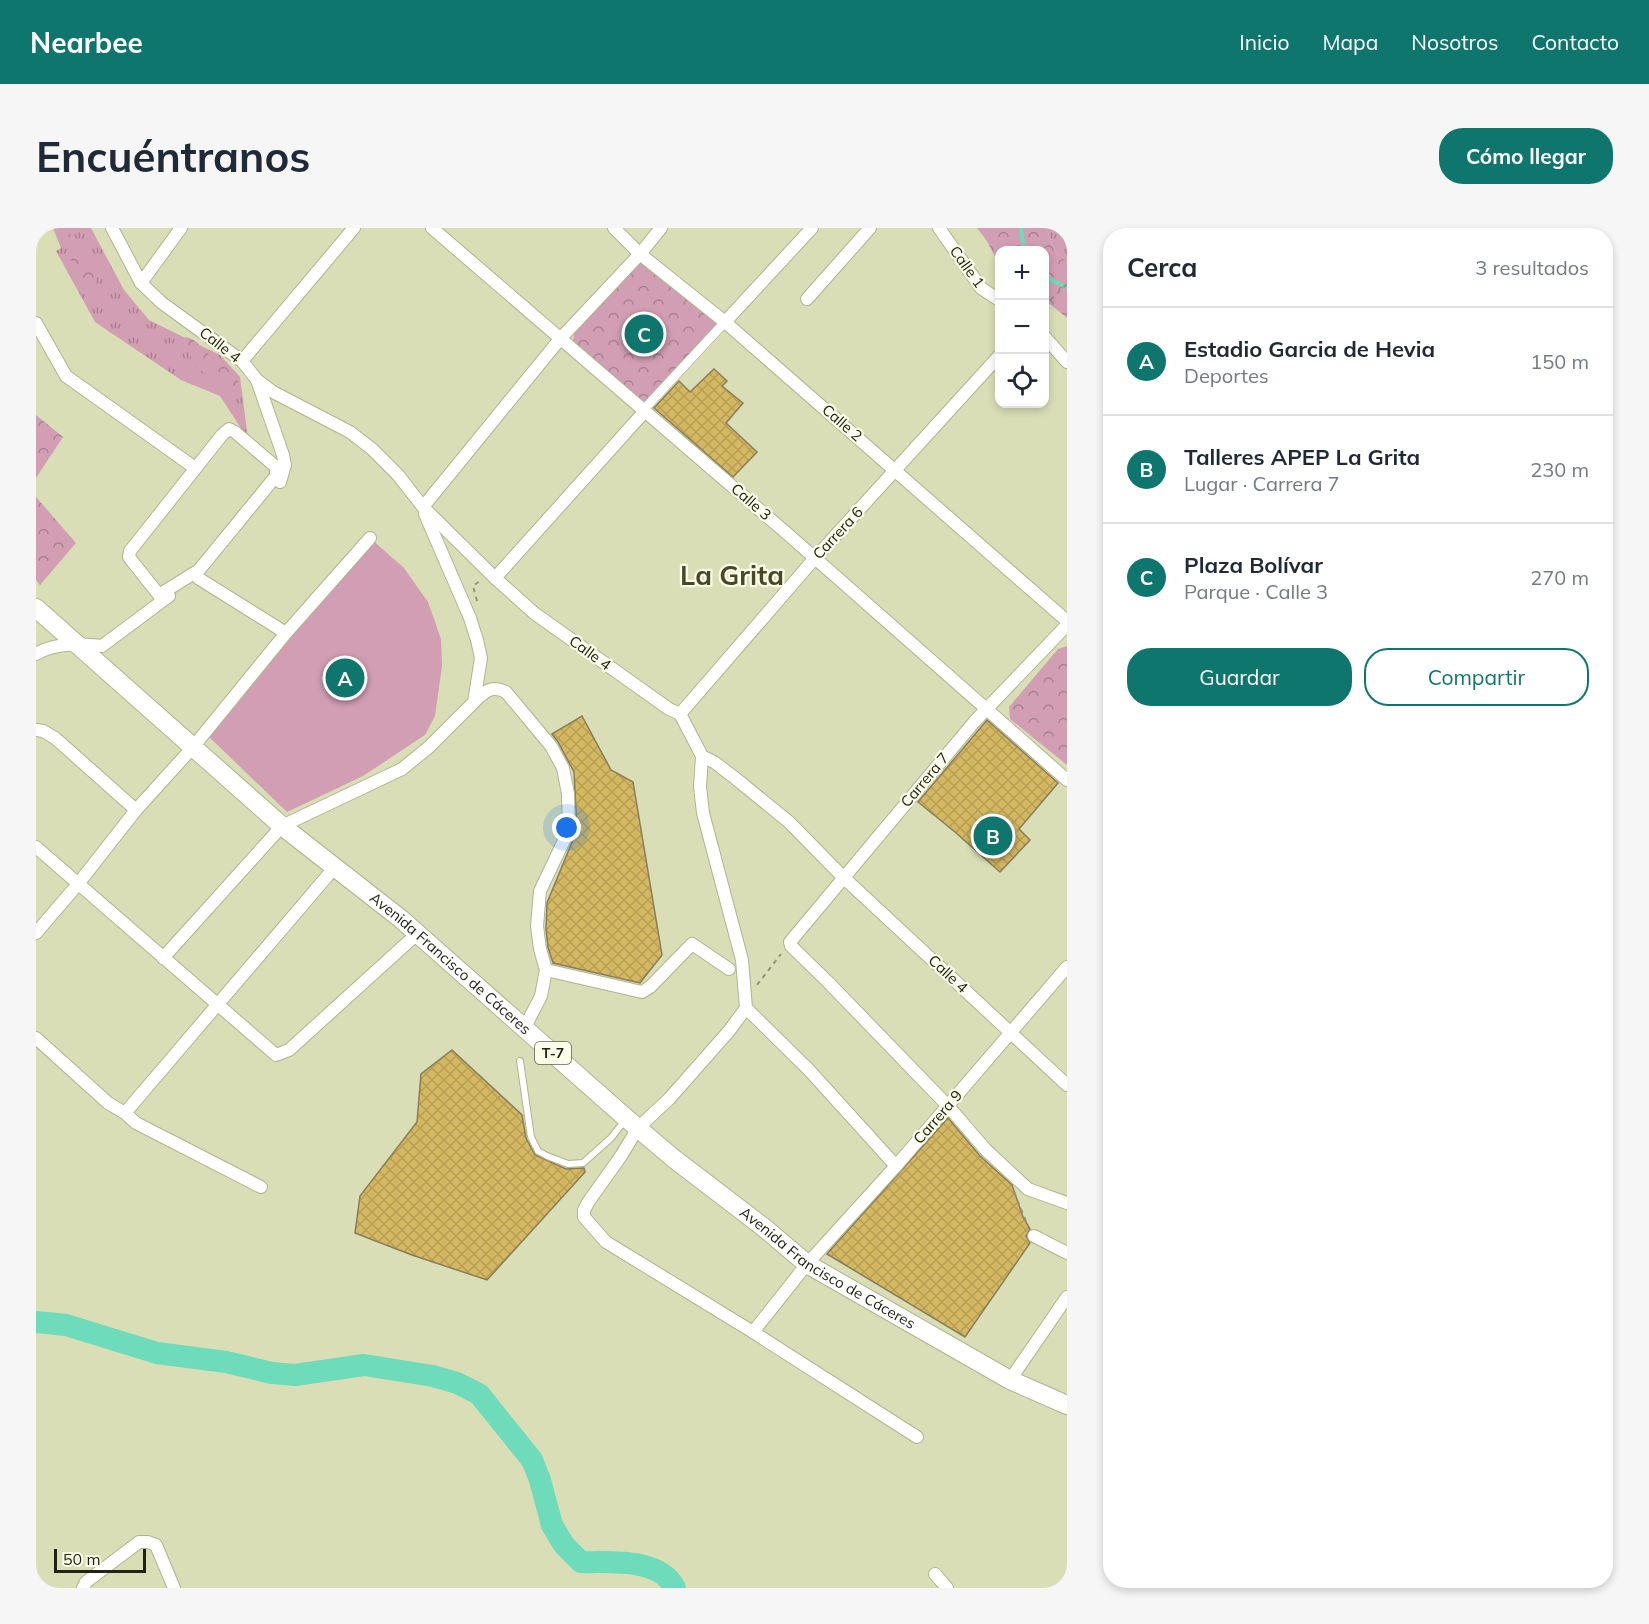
<!DOCTYPE html>
<html lang="es">
<meta charset="utf-8">
<style>
:root{--surface:#fff;--page:#f6f6f7;--text:#1f2937;--muted:#747a83;--line:#e0e1e3;--accent:#0f766e}
body{margin:0;font-family:Mulish,sans-serif;background:var(--page);color:var(--text)}
.controls{position:absolute;right:18px;top:18px;display:grid;overflow:hidden;border-radius:12px;box-shadow:0 3px 9px #0003}
.controls button{width:54px;height:54px;display:grid;place-items:center;padding:0;border:0;border-bottom:2px solid var(--line);background:var(--surface);color:var(--text);font:30px sans-serif}
.scale{position:absolute;left:18px;bottom:15px;width:92px;box-sizing:border-box;padding-left:6px;border:3px solid #222314;border-top:0;font-size:16px;line-height:21px;white-space:nowrap;color:#222314;-webkit-text-stroke:4px #fbfde9;paint-order:stroke}
.you{position:absolute;left:531px;top:600px;width:21px;height:21px;margin:-15px;border:4px solid #fff;border-radius:50%;background:#1a73e8;box-shadow:0 0 0 9px #1a73e833}
.badge{display:grid;place-items:center;width:39px;height:39px;border-radius:50%;background:var(--accent);color:#fff;font-size:20px;font-weight:700}
.pin{position:absolute;translate:-50% -50%;border:3px solid #fff;box-shadow:0 2px 6px #0006}
.list{margin:0;padding:0;list-style:none}
h2{display:flex;justify-content:space-between;align-items:center;height:78px;margin:0;padding:0 24px;font-size:26px}
h2 small{font-size:20px;font-weight:400;color:var(--muted)}
.list li{display:grid;grid-template-columns:39px 1fr auto;gap:18px;align-items:center;box-sizing:border-box;height:108px;padding:0 24px;border-top:2px solid var(--line)}
.list b{display:block;font-size:22px;white-space:nowrap}
.list p{margin:0;font-size:20px;white-space:nowrap;color:var(--muted)}
.list em{font-size:20px;font-style:normal;color:var(--muted)}
.actions{display:flex;gap:12px;padding:18px 24px}
.actions a{flex:1;padding:14px 0;border:2px solid var(--accent);border-radius:24px;text-align:center;font-size:21px;color:var(--accent)}
.actions .main{background:var(--accent);color:#fff}
.icon{flex:none;width:33px;height:33px;fill:none;stroke:currentColor;stroke-width:2;stroke-linecap:round;stroke-linejoin:round}
.map{position:relative;flex:none;width:1031px;height:1360px;overflow:hidden;border-radius:24px}
header{display:flex;align-items:center;gap:36px;box-sizing:border-box;height:84px;padding:0 30px;background:var(--accent);color:#fff}
header strong{font-size:28px}
nav{display:flex;gap:33px;margin-inline-start:auto;font-size:21px}
.intro{display:flex;align-items:center;justify-content:space-between;box-sizing:border-box;height:144px;padding:0 36px}
h1{margin:0;font-size:42px}
.button{padding:15px 27px;border-radius:24px;background:var(--accent);color:#fff;font-size:21px;font-weight:700}
main{display:flex;gap:36px;padding:0 36px}
aside{flex:1;background:var(--surface);border-radius:24px;box-shadow:0 3px 9px #0003}
.map>svg:first-child{display:block}
.grass{fill:url(#grass-tufts)}
.forest{fill:url(#forest-crowns)}
.pitch{fill:#d29eb4}
.lines{fill:none;stroke-linecap:round;stroke-linejoin:round}
.stream{stroke:#6edbbb;stroke-width:4}
.river{stroke:#6edbbb;stroke-width:22}
.building{fill:url(#building-cross-hatch);stroke:#897d59;stroke-width:1.5}
.service-casing{stroke:#b0b48d;stroke-width:8}
.pedestrian-casing{stroke:#b0b48d;stroke-width:10}
.minor-casing{stroke:#b0b48d;stroke-width:14}
.primary-casing{stroke:#b0b48d;stroke-width:20}
.path{stroke:#939678;stroke-width:2;stroke-dasharray:4.5 4.5;stroke-linecap:butt}
.service{stroke:#fff;stroke-width:6}
.pedestrian{stroke:#fff;stroke-width:9}
.minor{stroke:#fff;stroke-width:12}
.primary{stroke:#fff;stroke-width:18}
.labels{text-anchor:middle;stroke-width:4.5;stroke-linejoin:round;paint-order:stroke}
.shield{fill:#fbfde9;stroke:#636454;stroke-width:1.5}
.shield-label{font-size:14px;font-weight:bold;fill:#222314}
.street-label{font-size:15px;fill:#222314;stroke:#fbfde9}
.town-label{font-size:27px;font-weight:bold;fill:#474926;stroke:#fbfde9}
</style>
<header>
<strong>Nearbee</strong>
<nav><a>Inicio</a><a>Mapa</a><a>Nosotros</a><a>Contacto</a></nav>
</header>
<div class="intro"><h1>Encuéntranos</h1><a class="button">Cómo llegar</a></div>
<main>
<div class="map">
<svg width="1031" height="1360" viewBox="0 0 1031 1360">
<defs>
<pattern id="grass-tufts" width="24" height="20" patternUnits="userSpaceOnUse" patternTransform="scale(1.5)"><rect width="24" height="20" fill="#d29eb4"/><path d="M3 7l-1-3M5 7V3M7 7l1-3M15 17l-1-3M17 17v-4M19 17l1-3" fill="none" stroke="#aa8091"/></pattern>
<pattern id="forest-crowns" width="20" height="18" patternUnits="userSpaceOnUse" patternTransform="scale(1.5)"><rect width="20" height="18" fill="#d29eb4"/><path d="M2 6a3 3 0 1 1 6 0M12 15a3 3 0 1 1 6 0" fill="none" stroke="#aa8091"/></pattern>
<pattern id="building-cross-hatch" width="8" height="8" patternUnits="userSpaceOnUse" patternTransform="scale(1.5)"><rect width="8" height="8" fill="#d4b861"/><path d="M0 0l8 8M0 8l8-8" fill="none" stroke="#b69e53"/></pattern>
</defs>
<rect width="100%" height="100%" fill="#dadeb6"/>
<g class="grass">
<polygon points="17,0 55,0 88,62 113,92 184,127 204,149 212,211 184,168 145,152 59,94 20,23 25,20"/>
<polygon points="1010,0 1031,0 1031,34 1019,23"/>
</g>
<g class="forest">
<polygon points="941,0 1010,0 1019,23 1031,34 1031,90 1009,72 1008,22 963,22 963,37 951,13"/>
<path d="M35,6C41,11 41,16 45,23C51,35 71,49 54,61C45,57 36,45 35,35C34,30 37,25 35,20C33,14 31,13 31,7Z"/>
<polygon points="601,34 609,34 686,97 611,178 537,113 539,100"/>
<path d="M150,109C160,111 162,117 169,123C183,137 202,142 206,165L195,169C183,164 181,155 172,147C168,144 163,142 159,139L153,124L144,116L145,111Z"/>
<polygon points="0,187 27,209 0,250"/>
<polygon points="0,269 40,315 4,357 0,352"/>
<polygon points="1031,418 1031,537 974,491 973,479 1022,421"/>
</g>
<polygon class="pitch" points="334,310 368,340 392,374 405,411 406,438 399,488 389,507 327,548 251,584 169,505"/>
<g class="lines">
<g class="stream">
<polyline points="985,0 988,22"/>
<polyline points="1008,46 1017,53 1031,59"/>
</g>
<path class="river" d="M0,1094L30,1097L121,1125L190,1134L236,1145L259,1147L328,1137L397,1148L421,1155L443,1166L496,1232L504,1252L516,1297L528,1317L545,1334C574,1335 623,1329 639,1360"/>
</g>
<g class="building">
<polygon points="678,141 691,153 686,158 707,175 690,195 721,224 697,249 618,180 643,153 654,164"/>
<polygon points="546,488 575,542 597,554 626,727 604,755 517,735 512,719 510,701 511,675 541,602 538,544 522,514 516,506"/>
<polygon points="951,492 1022,555 983,601 994,612 964,644 919,604 882,574"/>
<polygon points="416,822 486,887 490,910 499,927 530,941 548,940 549,944 451,1052 376,1027 319,1005 324,968 381,894 385,846"/>
<polygon points="912,890 944,928 976,957 987,989 994,1001 990,1008 994,1015 929,1109 791,1026"/>
</g>
<g class="lines">
<g class="service-casing">
<polyline id="service" points="484,833 495,909 502,923 511,928 532,936 547,935 575,910 589,892"/>
</g>
<g class="pedestrian-casing">
<polyline id="pedestrian" points="609,183 611,178 689,94"/>
</g>
<g class="minor-casing">
<g id="minor">
<polyline points="76,0 105,55 126,75 206,133 221,152 237,164 314,204 336,221 362,247 387,279 459,350 498,385 633,481 644,486 666,528 678,534 699,550 753,594 807,649 1031,857"/>
<polyline points="396,0 755,309 1031,552"/>
<polyline points="578,0 604,26 689,94 1031,393"/>
<polyline points="903,0 945,60 963,72"/>
<polyline points="105,55 145,0"/>
<polyline points="771,71 834,0"/>
<polyline points="689,94 776,0"/>
<polyline points="0,95 30,148 159,240"/>
<polyline points="1008,108 1031,134"/>
<polyline points="206,133 318,0"/>
<polyline points="221,152 247,227 249,237 244,254"/>
<polyline points="387,279 524,111 604,26 625,0"/>
<polyline points="162,350 250,405"/>
<polyline points="459,350 609,183"/>
<polyline points="123,367 163,342 240,248 240,239 199,204 193,201 186,207 94,323 93,329 96,333 123,367 127,372"/>
<polyline points="1031,397 939,493 754,714 755,718 792,754 912,878 950,922 992,961 1031,975"/>
<path d="M0,426C20,414 44,416 66,418L133,368"/>
<path d="M438,474C449,463 455,457 470,464L515,518L527,540L532,566L533,602L504,663L501,698L504,721L510,742L505,768L489,799"/>
<polyline points="644,486 779,330 963,128"/>
<polyline points="0,502 7,503 19,510 100,582"/>
<polyline points="666,528 664,559 667,585 706,732 710,780 773,842 860,938"/>
<polyline points="0,619 240,827 253,822 382,705"/>
<polyline points="0,705 42,656 100,582 158,518 250,405 334,310"/>
<polyline points="127,730 246,598 366,541 393,519 438,474 445,430 441,412 434,390 389,286"/>
<polyline points="510,742 606,764 614,759 656,716 693,741"/>
<polyline points="710,780 693,803 633,871 602,900 585,928 553,973 548,982 548,989 570,1014 717,1104 881,1209"/>
<polyline points="0,810 72,875 89,885 100,895 225,959"/>
<polyline points="89,885 299,639"/>
<polyline points="998,1008 1031,1025"/>
<polyline points="717,1104 771,1036 860,938 1031,739"/>
<polyline points="974,1152 1031,1069"/>
<polyline points="899,1346 911,1360"/>
<polyline points="47,1360 50,1354 103,1314 112,1314 120,1317 138,1360"/>
</g>
</g>
<g class="primary-casing">
<g id="primary">
<path id="s1" d="M0,380L246,598L365,691L590,890L637,930L726,998L771,1036L974,1152L1031,1177"/>
</g>
</g>
<g class="path">
<polyline points="1008,78 1031,56"/>
<polyline points="441,373 437,358 444,353"/>
<polyline points="721,757 745,726"/>
<polyline points="978,964 992,998"/>
</g>
<use href="#service" class="service"/>
<use href="#pedestrian" class="pedestrian"/>
<use href="#minor" class="minor"/>
<use href="#primary" class="primary"/>
</g>
<g class="labels">
<rect class="shield" x="499" y="814" width="36" height="22" rx="4.5"/>
<g class="shield-label">
<text x="517" y="830">T-7</text>
</g>
<g class="street-label">
<text transform="translate(931 39) rotate(54)" y="5">Calle 1</text>
<text transform="translate(184 117) rotate(38)" y="5">Calle 4</text>
<text transform="translate(806 195) rotate(41)" y="5">Calle 2</text>
<text transform="translate(715 274) rotate(41)" y="5">Calle 3</text>
<text transform="translate(802 305) rotate(-47)" y="5">Carrera 6</text>
<text transform="translate(554 425) rotate(36)" y="5">Calle 4</text>
<text transform="translate(889 552) rotate(-50)" y="5">Carrera 7</text>
<text dy="5" stroke="none"><textPath href="#s1" startOffset="546">Avenida Francisco de Cáceres</textPath></text>
<text transform="translate(912 746) rotate(43)" y="5">Calle 4</text>
<text transform="translate(902 889) rotate(-49)" y="5">Carrera 9</text>
<text dy="5" stroke="none"><textPath href="#s1" startOffset="1032">Avenida Francisco de Cáceres</textPath></text>
</g>
<g class="town-label">
<text x="696" y="357">La Grita</text>
</g>
</g>
</svg>
<div class="controls">
<button>+</button>
<button>−</button>
<button><svg class="icon" aria-label="locate" viewBox="0 0 24 24"><circle cx="12" cy="12" r="6"/><path d="M12 2v4M12 18v4M2 12h4M18 12h4"/></svg></button>
</div>
<div class="scale">50 m</div>
<div class="you"></div>
<div class="pin badge" style="left:309px;top:450px">A</div>
<div class="pin badge" style="left:957px;top:608px">B</div>
<div class="pin badge" style="left:608px;top:106px">C</div>
</div>
<aside>
<h2>Cerca<small>3 resultados</small></h2>
<ul class="list">
<li><span class="badge">A</span><div><b>Estadio Garcia de Hevia</b><p>Deportes</p></div><em>150 m</em></li>
<li><span class="badge">B</span><div><b>Talleres APEP La Grita</b><p>Lugar · Carrera 7</p></div><em>230 m</em></li>
<li><span class="badge">C</span><div><b>Plaza Bolívar</b><p>Parque · Calle 3</p></div><em>270 m</em></li>
</ul>
<div class="actions"><a class="main">Guardar</a><a>Compartir</a></div>
</aside>
</main>
